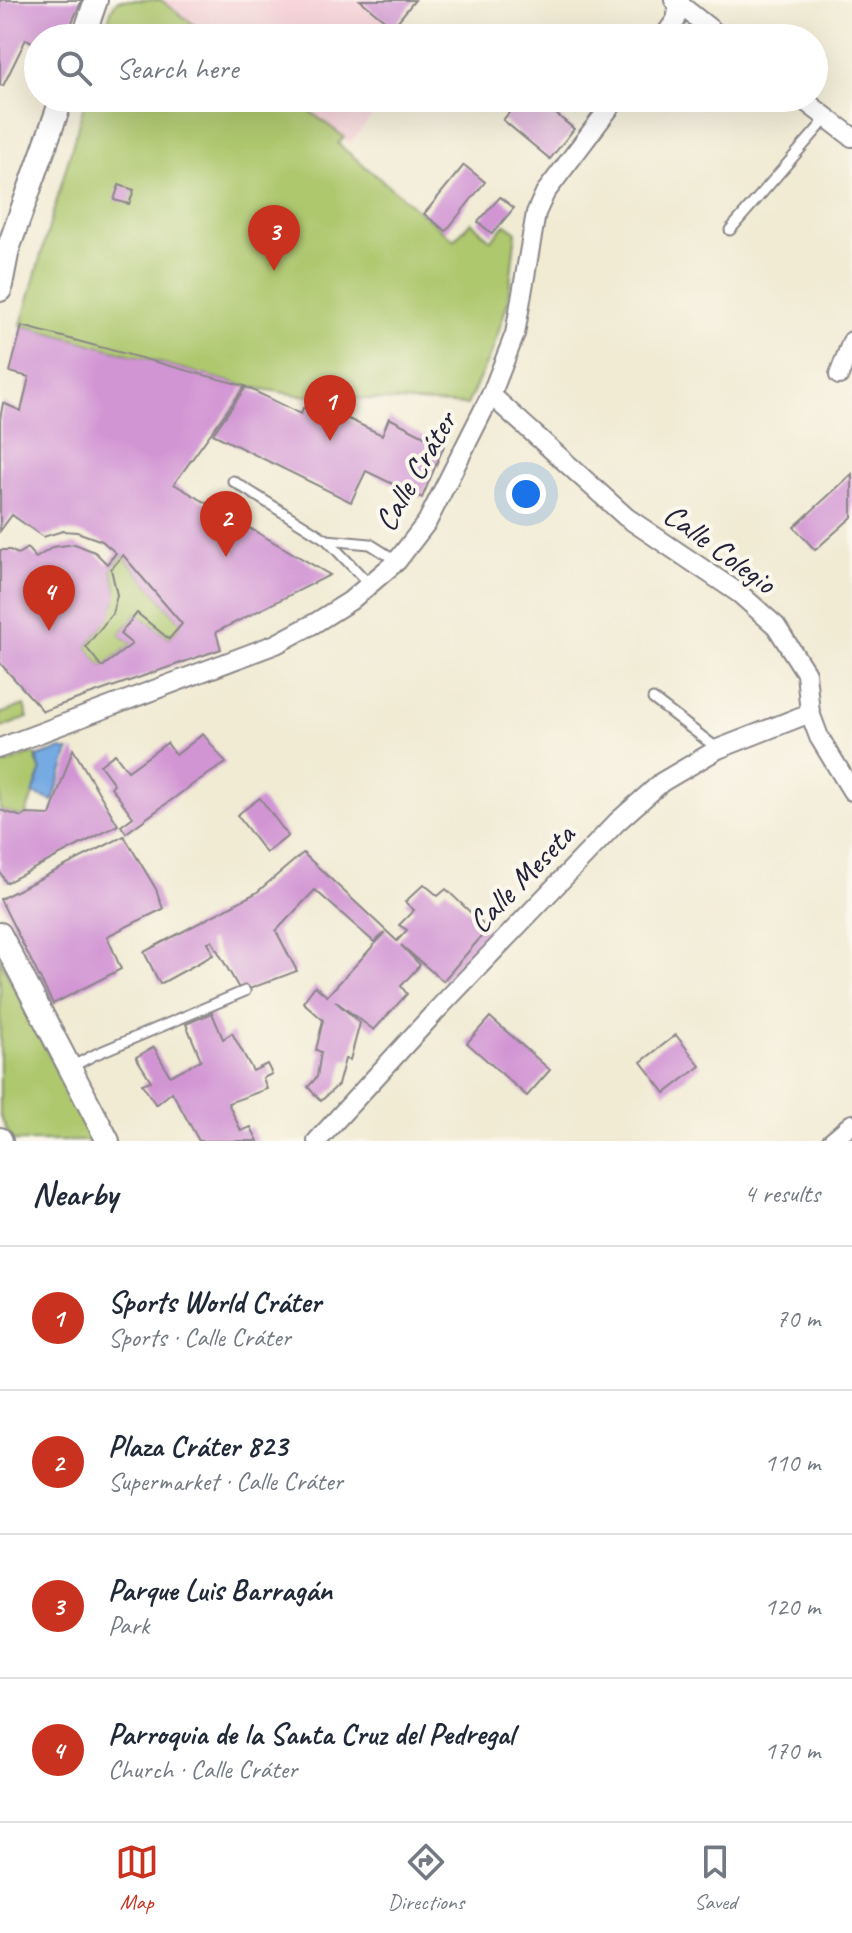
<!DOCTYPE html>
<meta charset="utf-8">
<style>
:root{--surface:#fff;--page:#f6f6f7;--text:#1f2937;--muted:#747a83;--line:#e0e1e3;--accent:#c8321e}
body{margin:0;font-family:Caveat,sans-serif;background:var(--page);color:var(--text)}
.you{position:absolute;left:526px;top:494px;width:28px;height:28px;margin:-20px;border:6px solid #fff;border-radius:50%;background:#1a73e8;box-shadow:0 0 0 12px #1a73e833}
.badge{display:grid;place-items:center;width:52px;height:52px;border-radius:50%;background:var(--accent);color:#fff;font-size:26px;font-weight:700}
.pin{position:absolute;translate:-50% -66px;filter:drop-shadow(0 2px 4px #0008)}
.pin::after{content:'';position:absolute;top:42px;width:28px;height:24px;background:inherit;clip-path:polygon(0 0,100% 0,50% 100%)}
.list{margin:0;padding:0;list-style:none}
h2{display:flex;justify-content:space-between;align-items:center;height:104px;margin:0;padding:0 32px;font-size:34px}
h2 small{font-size:26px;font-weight:400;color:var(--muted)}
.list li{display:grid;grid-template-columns:52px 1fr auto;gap:24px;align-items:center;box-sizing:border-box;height:144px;padding:0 32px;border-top:2px solid var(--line)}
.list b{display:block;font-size:30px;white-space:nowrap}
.list p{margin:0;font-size:26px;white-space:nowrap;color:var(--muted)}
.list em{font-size:26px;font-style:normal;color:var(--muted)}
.icon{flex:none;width:44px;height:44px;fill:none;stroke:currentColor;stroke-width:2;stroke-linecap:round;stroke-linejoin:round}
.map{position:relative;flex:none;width:852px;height:1141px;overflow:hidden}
.search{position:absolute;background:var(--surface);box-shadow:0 8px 32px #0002;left:24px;right:24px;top:24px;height:88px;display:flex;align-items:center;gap:20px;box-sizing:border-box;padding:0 28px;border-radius:44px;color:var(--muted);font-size:30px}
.sheet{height:680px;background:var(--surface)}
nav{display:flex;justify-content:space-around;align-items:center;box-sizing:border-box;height:112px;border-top:2px solid var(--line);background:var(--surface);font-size:22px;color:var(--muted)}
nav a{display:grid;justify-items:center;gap:4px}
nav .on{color:var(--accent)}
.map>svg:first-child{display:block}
.built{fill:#f6cfd7}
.green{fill:#aec86e;stroke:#687554;stroke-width:2}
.water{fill:#76aae3;stroke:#4c668f;stroke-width:2}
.building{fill:#d295d4;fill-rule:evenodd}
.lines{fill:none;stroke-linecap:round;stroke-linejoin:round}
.service-casing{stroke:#8a8688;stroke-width:13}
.minor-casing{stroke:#8a8688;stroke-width:22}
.tertiary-casing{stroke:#8a8688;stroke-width:26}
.service{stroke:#fff;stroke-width:9}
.minor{stroke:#fff;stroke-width:18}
.tertiary{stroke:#fff;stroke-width:22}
.labels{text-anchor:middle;stroke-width:8;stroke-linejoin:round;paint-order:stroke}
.street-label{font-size:32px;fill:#22223b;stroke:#fbf7ec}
</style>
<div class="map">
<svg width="852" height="1141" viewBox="0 0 852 1141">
<rect width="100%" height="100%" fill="#fbf7ec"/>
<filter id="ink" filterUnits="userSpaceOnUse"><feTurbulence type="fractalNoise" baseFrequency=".0125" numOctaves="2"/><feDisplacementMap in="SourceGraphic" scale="16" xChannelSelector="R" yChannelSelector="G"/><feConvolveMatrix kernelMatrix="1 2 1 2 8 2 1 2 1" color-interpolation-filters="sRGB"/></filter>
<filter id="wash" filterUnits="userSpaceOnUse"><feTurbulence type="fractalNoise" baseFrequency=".006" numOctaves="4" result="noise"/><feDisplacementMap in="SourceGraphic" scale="32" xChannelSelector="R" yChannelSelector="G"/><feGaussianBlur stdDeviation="1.8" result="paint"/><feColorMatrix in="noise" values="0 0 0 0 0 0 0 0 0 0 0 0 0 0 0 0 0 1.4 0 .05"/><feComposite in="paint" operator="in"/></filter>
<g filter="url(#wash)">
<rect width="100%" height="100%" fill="#f1ebd4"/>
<g class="built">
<polygon points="161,0 415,0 383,38 212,38"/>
<polygon points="292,98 387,98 350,143"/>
</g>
<g class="green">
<polygon points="118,0 161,0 212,38 103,38 112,8"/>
<polygon points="86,98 292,98 344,137 338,144 454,240 471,222 491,240 506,224 516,231 508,301 493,349 467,405 296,395 245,386 21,325"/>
<path d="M123,555L182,624L169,639L137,613L120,634L132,644L102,667L86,647C106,622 126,602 111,569Z"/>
<polygon points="24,705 28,718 0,728 0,714"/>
<polygon points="34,753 41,772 26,814 22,817 0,810 0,766"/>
<polygon points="0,959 94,1141 12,1141 0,1116"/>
</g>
<polygon class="water" points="61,749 69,751 53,801 33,794 41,772 36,757"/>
<g id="blocks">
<g class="building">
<polygon points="0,0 82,0 65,38 38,38 38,45 26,39 3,86 0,85"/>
<polygon points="360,0 415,0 393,27"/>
<polygon points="521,98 537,98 574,129 550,159 503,120"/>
<polygon points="464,165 485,182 446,231 424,214"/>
<polygon points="119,185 134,190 129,204 114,200"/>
<polygon points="500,197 514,208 492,234 478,222"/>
<path d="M22,326L245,386L174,484L330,575L216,632L221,649L43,711L0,663V550H10L18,554L27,548L36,558L53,547L75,544L95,552L107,564L116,553L102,541L77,532L63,531L43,537L12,515L0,531V419L3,403L21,411L29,377L10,372ZM123,555L182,624L169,639L137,613L120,634L132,644L102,667L86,647L112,614L117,595L111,569Z"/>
<polygon points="246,387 301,414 303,408 325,408 382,435 389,418 444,446 422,498 366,471 351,502 213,434"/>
<polygon points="852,474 852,517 815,550 794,527"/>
<polygon points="203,734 226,763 196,782 126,833 121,826 133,817 111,787 114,784 100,765 115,754 128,771 167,743 176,755"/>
<polygon points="73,749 118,825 6,883 0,872 0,810 22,817 26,814 50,815"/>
<polygon points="260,798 288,836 266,853 237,815"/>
<polygon points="124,836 156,889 163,909 107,936 121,969 53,1004 0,899"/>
<polygon points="303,853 397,941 407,930 399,925 414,910 405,902 424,884 438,896 446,889 488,929 443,981 401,945 420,965 401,986 407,994 374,1030 335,1001 360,1023 350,1060 345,1059 338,1085 321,1101 308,1087 317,1077 321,1052 316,1050 323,1020 303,1002 315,986 327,996 385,933 374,942 315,890 276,931 297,971 241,992 212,941 208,942 213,955 160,984 144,952 256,893"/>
<polygon points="212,1013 223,1039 232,1033 253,1071 267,1064 272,1074 263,1078 267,1089 228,1103 241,1131 251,1127 258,1141 199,1141 172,1092 156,1105 142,1084 151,1081 136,1057 154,1047 170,1076 201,1060 186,1024"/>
<polygon points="490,1017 550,1070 527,1096 467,1043"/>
<polygon points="676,1035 700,1066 665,1093 641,1062"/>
</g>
</g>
</g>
<g filter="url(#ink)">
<use href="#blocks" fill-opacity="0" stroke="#8a8688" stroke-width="2"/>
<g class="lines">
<g class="service-casing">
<g id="service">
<polyline points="730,230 827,118"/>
<polyline points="233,481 327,540 369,584"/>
<polyline points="327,540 370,544 397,561"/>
<polyline points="653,699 718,749"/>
<polyline points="69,1068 96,1054 245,991"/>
</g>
</g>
<g class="minor-casing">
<g id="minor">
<polyline points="674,0 722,38"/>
<polyline points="663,38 676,20 680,0"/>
<polyline points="801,98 852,137"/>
<polyline points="839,375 852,341"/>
<polyline points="491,395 626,517 740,594 776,626 806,673 810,713 819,737 852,791"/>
<polyline points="0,748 276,644 315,623 350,601 397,561 427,522 491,395 515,334 536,213 545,193 617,98"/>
<polyline points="317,1141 436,1011 617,822 662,782 718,749 810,713"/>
<polyline points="832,1141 852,1124"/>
</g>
</g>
<g class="tertiary-casing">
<g id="tertiary">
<polyline points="83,38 96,0"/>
<polyline points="0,290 8,249 62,98"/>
<polyline points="0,934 108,1141"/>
<polyline points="0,1139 1,1141"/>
</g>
</g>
<use href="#service" class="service"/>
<use href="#minor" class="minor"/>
<use href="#tertiary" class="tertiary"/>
</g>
</g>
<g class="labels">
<g class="street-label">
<text transform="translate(415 471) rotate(-60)" y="11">Calle Cráter</text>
<text transform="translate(720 548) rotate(36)" y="11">Calle Colegio</text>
<text transform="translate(521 878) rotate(-46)" y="11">Calle Meseta</text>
</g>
</g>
</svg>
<div class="you"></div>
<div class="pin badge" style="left:330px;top:441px">1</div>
<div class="pin badge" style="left:226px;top:557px">2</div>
<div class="pin badge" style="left:274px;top:271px">3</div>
<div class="pin badge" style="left:49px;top:631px">4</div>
<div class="search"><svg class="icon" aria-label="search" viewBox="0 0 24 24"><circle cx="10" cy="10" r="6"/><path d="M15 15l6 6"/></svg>Search here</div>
</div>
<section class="sheet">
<h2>Nearby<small>4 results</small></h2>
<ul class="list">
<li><span class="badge">1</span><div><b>Sports World Cráter</b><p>Sports · Calle Cráter</p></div><em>70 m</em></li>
<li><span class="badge">2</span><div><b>Plaza Cráter 823</b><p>Supermarket · Calle Cráter</p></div><em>110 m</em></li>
<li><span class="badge">3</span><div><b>Parque Luis Barragán</b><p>Park</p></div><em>120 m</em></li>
<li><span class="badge">4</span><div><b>Parroquia de la Santa Cruz del Pedregal</b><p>Church · Calle Cráter</p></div><em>170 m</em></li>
</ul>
</section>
<nav>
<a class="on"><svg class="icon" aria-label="map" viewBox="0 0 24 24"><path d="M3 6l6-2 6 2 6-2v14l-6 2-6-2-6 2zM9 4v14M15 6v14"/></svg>Map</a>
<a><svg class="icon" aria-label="directions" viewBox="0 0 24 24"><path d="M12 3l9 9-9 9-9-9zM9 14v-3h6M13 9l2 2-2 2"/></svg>Directions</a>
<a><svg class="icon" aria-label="saved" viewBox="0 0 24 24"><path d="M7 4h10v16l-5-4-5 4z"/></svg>Saved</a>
</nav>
